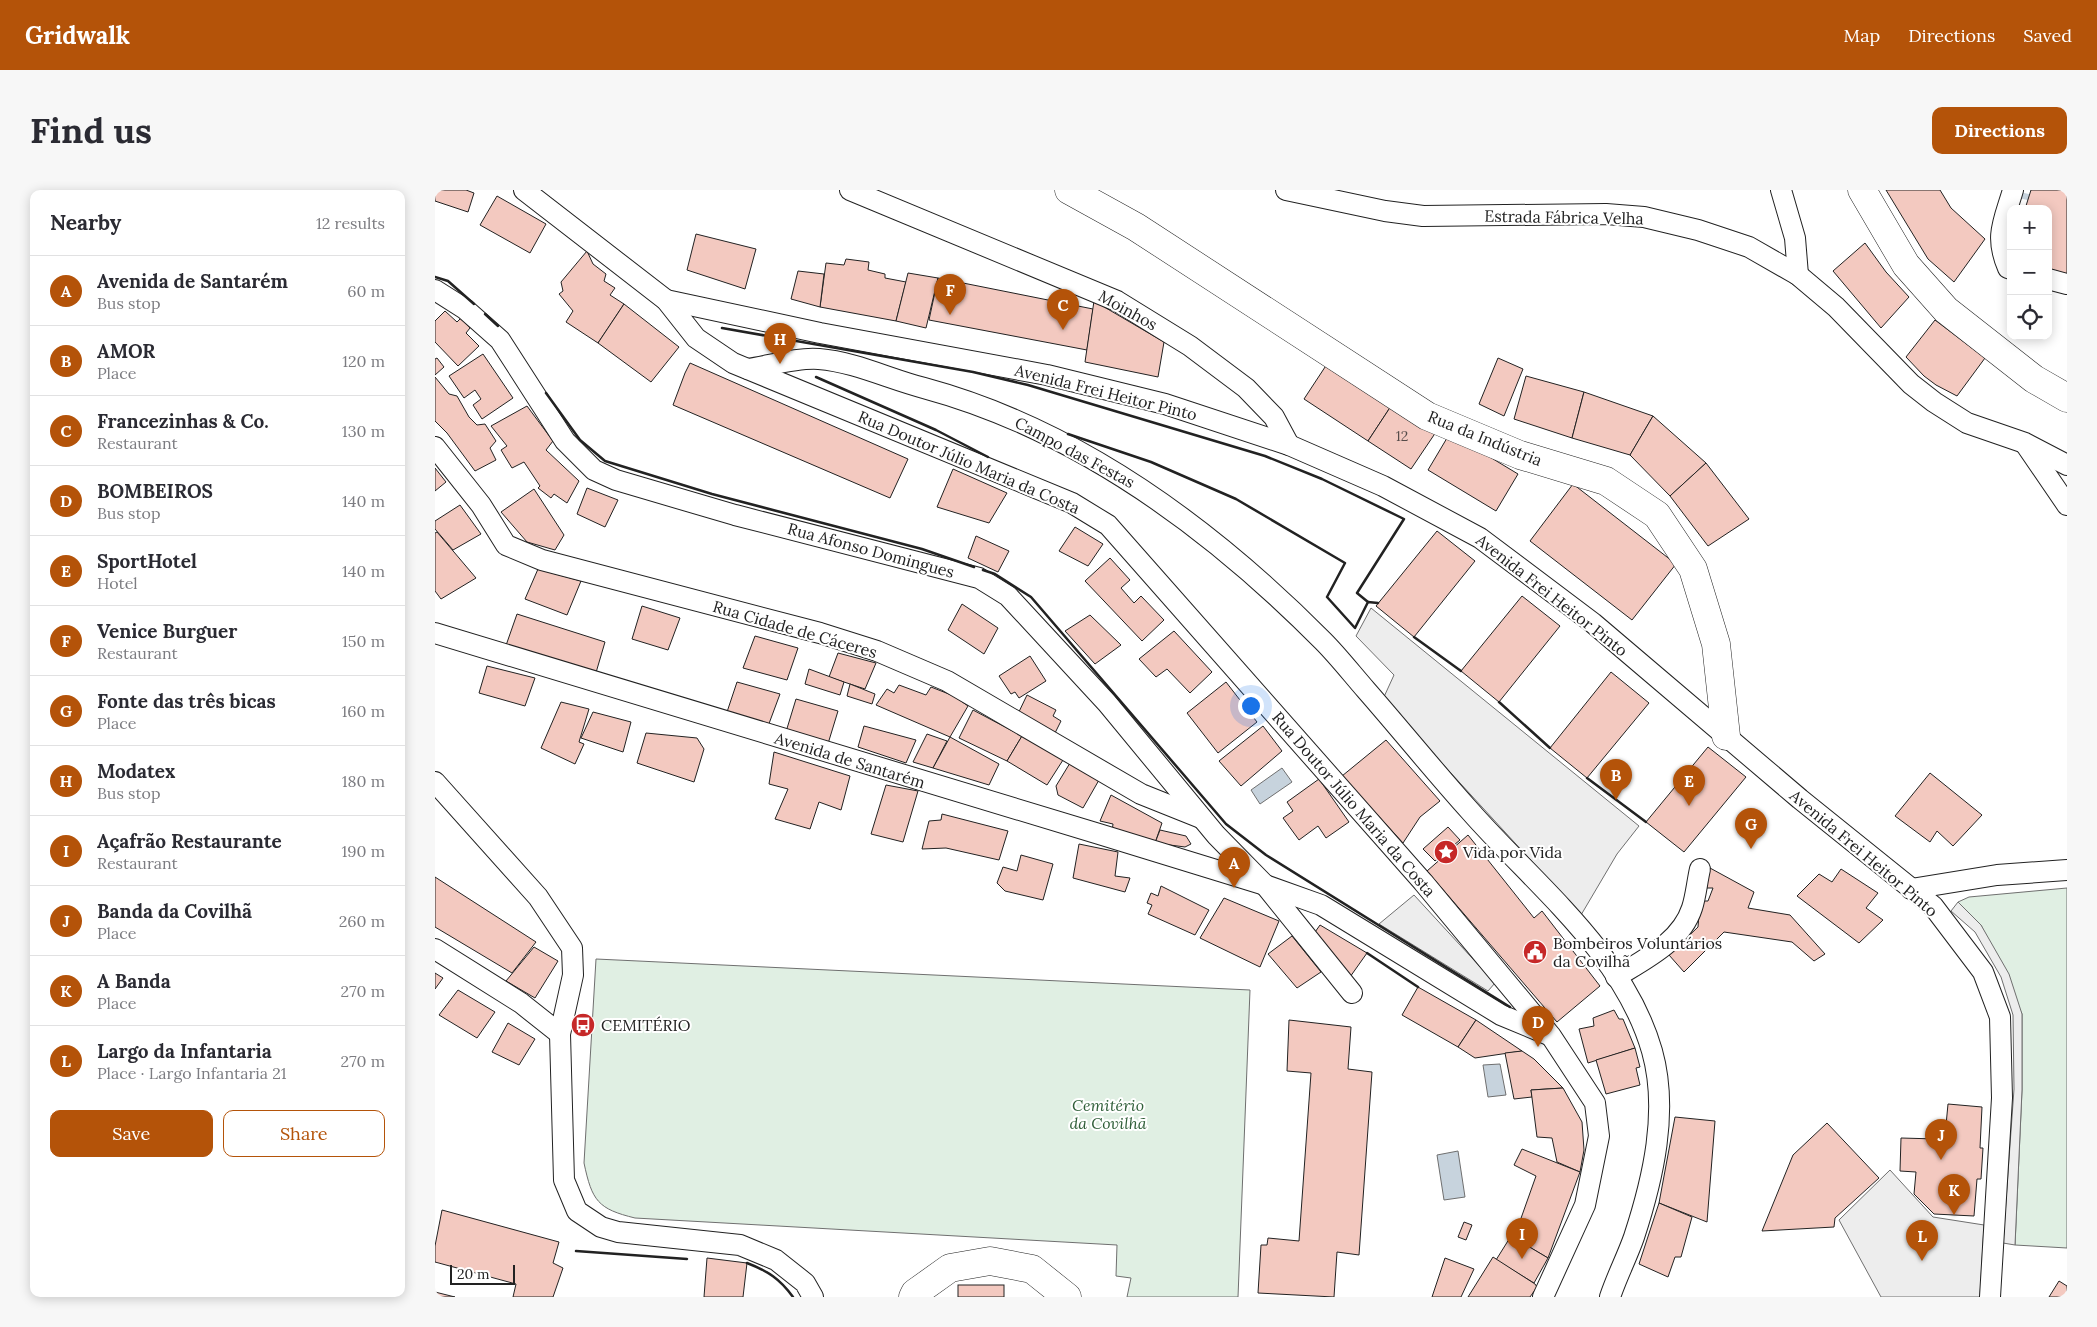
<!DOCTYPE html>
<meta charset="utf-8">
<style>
:root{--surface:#fff;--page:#f7f7f7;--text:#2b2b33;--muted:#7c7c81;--line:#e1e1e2;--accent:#b45309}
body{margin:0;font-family:Lora,serif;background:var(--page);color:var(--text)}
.controls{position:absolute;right:15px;top:15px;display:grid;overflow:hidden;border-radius:10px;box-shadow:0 2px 12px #0003}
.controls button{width:45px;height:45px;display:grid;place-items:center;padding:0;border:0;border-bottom:1px solid var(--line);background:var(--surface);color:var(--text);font:25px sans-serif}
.scale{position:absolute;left:15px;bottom:12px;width:65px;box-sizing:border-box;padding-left:5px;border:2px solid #222;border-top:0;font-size:14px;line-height:18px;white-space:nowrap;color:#222;-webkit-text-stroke:4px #fff;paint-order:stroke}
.you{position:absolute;left:815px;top:515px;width:18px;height:18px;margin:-12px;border:4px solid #fff;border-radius:50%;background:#1a73e8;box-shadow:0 0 0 8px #1a73e833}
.badge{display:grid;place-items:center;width:32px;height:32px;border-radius:50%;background:var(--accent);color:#fff;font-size:16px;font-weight:700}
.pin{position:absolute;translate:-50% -41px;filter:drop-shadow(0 1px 2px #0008)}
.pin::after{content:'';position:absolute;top:26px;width:18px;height:15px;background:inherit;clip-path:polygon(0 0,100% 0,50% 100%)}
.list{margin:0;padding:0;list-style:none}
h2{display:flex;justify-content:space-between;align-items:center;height:65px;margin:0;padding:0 20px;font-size:21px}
h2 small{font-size:16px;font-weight:400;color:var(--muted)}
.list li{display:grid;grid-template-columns:32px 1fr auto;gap:15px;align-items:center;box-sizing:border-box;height:70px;padding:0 20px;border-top:1px solid var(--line)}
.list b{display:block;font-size:19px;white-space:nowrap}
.list p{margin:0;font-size:16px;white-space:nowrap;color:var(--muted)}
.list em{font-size:16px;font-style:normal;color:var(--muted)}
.actions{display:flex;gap:10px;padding:15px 20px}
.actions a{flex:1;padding:11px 0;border:1px solid var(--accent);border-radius:10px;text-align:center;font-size:18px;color:var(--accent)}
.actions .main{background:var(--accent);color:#fff}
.icon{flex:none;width:28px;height:28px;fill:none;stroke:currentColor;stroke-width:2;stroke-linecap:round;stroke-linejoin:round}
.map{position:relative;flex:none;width:1632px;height:1107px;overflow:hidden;border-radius:10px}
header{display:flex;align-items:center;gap:30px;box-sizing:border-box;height:70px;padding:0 25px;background:var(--accent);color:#fff}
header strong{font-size:24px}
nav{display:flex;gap:28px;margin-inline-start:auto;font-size:18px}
.intro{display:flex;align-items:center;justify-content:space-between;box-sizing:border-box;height:120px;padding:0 30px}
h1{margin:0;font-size:35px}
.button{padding:12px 22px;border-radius:10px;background:var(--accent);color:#fff;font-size:18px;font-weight:700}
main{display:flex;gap:30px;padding:0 30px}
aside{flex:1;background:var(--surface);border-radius:10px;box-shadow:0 2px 12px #0003}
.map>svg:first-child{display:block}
.green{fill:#e0efe3;stroke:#6f6f6f}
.parking{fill:#ededed;stroke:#6f6f6f}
.water{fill:#c7d3dd;stroke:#6f6f6f}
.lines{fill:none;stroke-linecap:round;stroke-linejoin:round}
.stream{stroke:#c7d3dd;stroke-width:6}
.building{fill:#f3c9c0;stroke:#222}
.street-casing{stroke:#222;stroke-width:22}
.secondary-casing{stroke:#222;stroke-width:29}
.street{stroke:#fff;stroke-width:20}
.secondary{stroke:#fff;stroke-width:28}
.wall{stroke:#222;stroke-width:2.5}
.labels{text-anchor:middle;stroke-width:4;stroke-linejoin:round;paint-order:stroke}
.number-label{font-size:14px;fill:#564c4a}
.street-label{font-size:16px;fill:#222;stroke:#fff}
.poi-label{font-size:16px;fill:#222;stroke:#fff;text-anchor:start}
.park-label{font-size:16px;font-style:italic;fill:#2f5e38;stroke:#fff}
</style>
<header>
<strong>Gridwalk</strong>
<nav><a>Map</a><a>Directions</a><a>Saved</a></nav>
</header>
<div class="intro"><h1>Find us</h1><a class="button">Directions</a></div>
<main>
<aside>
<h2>Nearby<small>12 results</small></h2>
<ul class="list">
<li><span class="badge">A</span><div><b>Avenida de Santarém</b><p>Bus stop</p></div><em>60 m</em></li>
<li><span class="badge">B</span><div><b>AMOR</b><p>Place</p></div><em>120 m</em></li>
<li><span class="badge">C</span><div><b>Francezinhas &amp; Co.</b><p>Restaurant</p></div><em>130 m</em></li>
<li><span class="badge">D</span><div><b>BOMBEIROS</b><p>Bus stop</p></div><em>140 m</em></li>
<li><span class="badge">E</span><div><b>SportHotel</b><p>Hotel</p></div><em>140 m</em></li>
<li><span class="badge">F</span><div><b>Venice Burguer</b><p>Restaurant</p></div><em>150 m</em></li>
<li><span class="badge">G</span><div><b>Fonte das três bicas</b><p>Place</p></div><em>160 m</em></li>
<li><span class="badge">H</span><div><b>Modatex</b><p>Bus stop</p></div><em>180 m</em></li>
<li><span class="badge">I</span><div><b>Açafrão Restaurante</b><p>Restaurant</p></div><em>190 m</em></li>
<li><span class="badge">J</span><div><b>Banda da Covilhã</b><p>Place</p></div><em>260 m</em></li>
<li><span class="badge">K</span><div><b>A Banda</b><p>Place</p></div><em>270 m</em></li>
<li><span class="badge">L</span><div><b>Largo da Infantaria</b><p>Place · Largo Infantaria 21</p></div><em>270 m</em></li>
</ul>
<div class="actions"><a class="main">Save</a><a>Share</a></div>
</aside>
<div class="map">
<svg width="1632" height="1107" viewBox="0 0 1632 1107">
<rect width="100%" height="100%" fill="#fff"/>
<g class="green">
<polygon points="1632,698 1632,1058 1580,1055 1587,900 1587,824 1546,735 1523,712 1534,707"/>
<path d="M161,769L815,800L803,1107H692L696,1088L681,1086L682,1055L200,1028C163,1019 157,1011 149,973Z"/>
</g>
<g class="parking">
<polygon points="936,418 1204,636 1182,664 1146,725 948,509 959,485 921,446"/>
<polygon points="979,705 1060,793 1053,801 944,734"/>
<polygon points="1523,712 1546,735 1574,784 1587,824 1587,900 1580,1055 1568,1053 1579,899 1578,825 1566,787 1540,742 1516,721"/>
<polygon points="1455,980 1498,1027 1549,1035 1545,1107 1446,1107 1404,1030"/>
</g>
<g class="water">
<polygon points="847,578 857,592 825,614 816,600"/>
<polygon points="1065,874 1071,905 1053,907 1048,875"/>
<polygon points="1023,961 1030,1007 1009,1010 1002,965"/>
</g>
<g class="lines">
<polyline class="stream" points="1580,4 1593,7"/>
</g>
<g class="building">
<polygon points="0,0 31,0 39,3 33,22 0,11"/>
<polygon points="1451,0 1505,0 1516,18 1550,49 1519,92 1493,69"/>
<polygon points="1596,0 1632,0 1632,86 1613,82 1613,19 1590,19"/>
<polygon points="62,6 111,34 95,63 45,35"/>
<polygon points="261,44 321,59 310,99 252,80"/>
<polygon points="1430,53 1451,82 1474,107 1446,138 1398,81"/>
<polygon points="152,61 158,74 171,84 169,91 180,98 175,105 189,114 163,153 131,132 138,121 124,104 128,101 126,92"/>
<polygon points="411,69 434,72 433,80 450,84 450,88 471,92 461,131 385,117 391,73 409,75"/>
<polygon points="363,81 389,84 385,117 356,109"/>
<polygon points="473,83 503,88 491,138 461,131"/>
<polygon points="503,88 658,119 652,160 494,130"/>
<polygon points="659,111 729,152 723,187 650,172"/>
<polygon points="189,114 244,157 216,192 163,153"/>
<polygon points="10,121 22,132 26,128 35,138 31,143 44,156 23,176 0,152 0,131"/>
<polygon points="1500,130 1550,168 1522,206 1501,195 1489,186 1471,167"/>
<polygon points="48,164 78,208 47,229 38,215 46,209 40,200 29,208 14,186"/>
<polygon points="2,168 9,177 0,185 0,169"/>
<polygon points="1063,168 1088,179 1069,226 1044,214"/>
<polygon points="894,171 958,213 933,251 869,209"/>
<polygon points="255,173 473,269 455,308 238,215 250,183"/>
<polygon points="1091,186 1149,202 1137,248 1079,229"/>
<polygon points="0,187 14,204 22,206 34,227 42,235 50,234 61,251 55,258 61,270 40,281 12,243 0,231"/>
<polygon points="1149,202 1218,226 1195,265 1137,248"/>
<polygon points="958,213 1001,242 976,279 933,251"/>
<polygon points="92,216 118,251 111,260 144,291 132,313 119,304 116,308 103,298 105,296 89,272 77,278 66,260 72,256 56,236"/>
<polygon points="1218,226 1271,273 1235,306 1195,265"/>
<polygon points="1015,243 1083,284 1061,321 993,280"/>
<polygon points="1271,273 1314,329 1273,356 1235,306"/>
<polygon points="0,278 11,292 0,301"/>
<polygon points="518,279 572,303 554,333 502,317"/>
<polygon points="1138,294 1241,374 1197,430 1095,351"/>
<polygon points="152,298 183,310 170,337 142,324"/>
<polygon points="99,299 129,345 120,360 92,352 66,322"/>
<polygon points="25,315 46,344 18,360 0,339 0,331"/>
<polygon points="640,337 668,354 653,376 624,361"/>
<polygon points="1002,341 1040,371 979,447 941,416"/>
<polygon points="2,342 41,388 6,409 0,401 0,343"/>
<polygon points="541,346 574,361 563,382 533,368"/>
<polygon points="675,368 695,390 686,398 699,413 706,406 729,430 707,451 650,391"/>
<polygon points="103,379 146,391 132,425 90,409"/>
<polygon points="1087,406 1125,436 1064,512 1026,481"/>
<polygon points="527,414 563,438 549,464 513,440"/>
<polygon points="207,416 245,428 233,460 197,449"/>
<polygon points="82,424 170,452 160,486 68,464"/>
<polygon points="655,425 686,455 660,474 630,441"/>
<polygon points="739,441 777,482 755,503 732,479 721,487 704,469"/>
<polygon points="320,446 363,458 352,490 308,478"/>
<polygon points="403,463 441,473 430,499 394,487"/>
<polygon points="595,466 611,491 584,508 580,502 576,504 564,486"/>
<polygon points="52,476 100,488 90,516 44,503"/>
<polygon points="374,479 409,492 405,505 370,494"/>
<polygon points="1176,482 1214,513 1152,588 1115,558"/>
<polygon points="302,492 345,504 332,539 290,528"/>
<polygon points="791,492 822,532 783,563 752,523"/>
<polygon points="415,494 440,504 437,514 412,506"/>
<polygon points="464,495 491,505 496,497 519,506 533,516 515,547 441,515 452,499 459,503"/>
<polygon points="592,505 621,520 618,526 626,531 618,547 581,528"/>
<polygon points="361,509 403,521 392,557 350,545"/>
<polygon points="126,512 154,519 144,552 149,554 140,574 106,558"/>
<polygon points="538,520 587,546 572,571 524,548"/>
<polygon points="158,522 196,532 188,562 146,548"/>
<polygon points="429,536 481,550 471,573 423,557"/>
<polygon points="828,536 847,561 806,596 784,571"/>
<polygon points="211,543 262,548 269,559 259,592 202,573"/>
<polygon points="492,544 512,551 498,578 478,572"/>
<polygon points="587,546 628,570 612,595 572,571"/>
<polygon points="515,547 564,574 554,595 498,578"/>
<polygon points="951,550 1005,611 985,627 968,653 907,586"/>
<polygon points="1273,557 1311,587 1249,662 1211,632"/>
<polygon points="339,562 415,586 406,620 384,612 375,639 340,629 353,599 334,594"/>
<polygon points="635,573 664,590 648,618 623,605 621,596"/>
<polygon points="1495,583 1547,625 1518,656 1502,641 1495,652 1460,626"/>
<polygon points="884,589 914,632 891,648 883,636 864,650 848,628 858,621 852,612"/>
<polygon points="451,595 483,601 468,652 436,644"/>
<polygon points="676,605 727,633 720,653 677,642 678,634 665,631"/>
<polygon points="507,624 573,641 564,670 511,658 487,659 494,631 506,630"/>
<polygon points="1013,637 1025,650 1000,671 988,659"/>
<polygon points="725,640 751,646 756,654 750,657 720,653"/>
<polygon points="1033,645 1099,728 1107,721 1165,796 1122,832 992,681"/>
<polygon points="644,654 683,662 680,686 695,688 690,702 638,688"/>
<polygon points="586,665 618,674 608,710 570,701 562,693 568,677 582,681"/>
<polygon points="1275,678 1319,702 1313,718 1355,725 1390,764 1379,771 1357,752 1289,742 1249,782 1234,765 1263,737 1265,711 1273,711 1278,698 1269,698"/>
<polygon points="1406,679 1443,703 1431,718 1448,730 1424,753 1362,706 1384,684 1397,692"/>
<polygon points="0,687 101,752 77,783 0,737"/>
<polygon points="726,696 774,720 760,745 713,724 717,715 712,713 716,703 723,706"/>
<polygon points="789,708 844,731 825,777 765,748"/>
<polygon points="885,735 932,763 915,787 878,745"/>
<polygon points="857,746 886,782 862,798 833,764"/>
<polygon points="99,757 123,771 100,808 71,791"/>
<polygon points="0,783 8,788 0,799"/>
<polygon points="983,797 1041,830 1023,857 967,825"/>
<polygon points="23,800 60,822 42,848 4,825"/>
<polygon points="1179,820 1184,829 1188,829 1200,858 1153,873 1144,839 1159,836 1158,828"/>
<polygon points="854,830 916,837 913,879 937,882 924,1065 902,1062 899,1107 823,1103 826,1055 832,1055 833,1048 864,1051 876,883 852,881"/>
<polygon points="1041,830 1087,861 1040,868 1023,857"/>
<polygon points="73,833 100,849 84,875 57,862"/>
<polygon points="1200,858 1205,877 1201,878 1205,895 1171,904 1161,870"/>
<polygon points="1087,861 1099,869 1128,898 1096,900 1097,907 1079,909 1070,863"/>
<polygon points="1128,898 1147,932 1149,960 1145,982 1122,972 1117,948 1102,947 1096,900"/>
<polygon points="1513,914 1547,917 1545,958 1548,958 1546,989 1542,989 1539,1026 1499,1024 1479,1004 1481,982 1465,981 1466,948 1502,949 1503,935 1511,935"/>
<polygon points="1240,927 1280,931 1272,1032 1224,1013"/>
<polygon points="1392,933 1444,988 1400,1028 1399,1037 1327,1041 1358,965"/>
<polygon points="1087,959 1145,982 1113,1068 1079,1048 1101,986 1079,975"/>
<polygon points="1224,1013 1257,1027 1246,1067 1240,1067 1233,1087 1204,1074"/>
<polygon points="7,1020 124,1052 118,1073 128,1078 118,1107 78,1107 81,1094 0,1072 0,1056"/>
<polygon points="1029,1032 1037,1035 1031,1050 1023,1047"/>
<polygon points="1076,1046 1113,1068 1099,1093 1061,1070"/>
<polygon points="1058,1067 1100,1094 1102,1097 1095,1107 1033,1107"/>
<polygon points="272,1068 312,1073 308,1107 269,1107"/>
<polygon points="1010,1068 1039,1079 1026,1107 997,1107"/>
<polygon points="1624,1091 1632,1096 1632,1107 1614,1107"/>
<rect x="523" y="1095" width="46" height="12"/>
<polygon points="0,1102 20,1107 0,1107"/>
</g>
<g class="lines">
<g class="street-casing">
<g id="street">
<polyline points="89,0 231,110 261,148 298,173 637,313 673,335 988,692 1116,846 1160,913 1164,946 1150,1015 1108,1107"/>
<polyline points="415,0 682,111 755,156 811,198 839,227 854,255"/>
<polyline points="851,0 950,21 988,26 1171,24 1209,27 1263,40 1314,57 1363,85 1401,117 1476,194 1499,212 1532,233 1590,253 1632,275"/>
<polyline points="1346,0 1360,48 1363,85"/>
<path d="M1576,79L1573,78C1559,46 1569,31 1578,0"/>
<polyline points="1613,89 1632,94"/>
<polyline points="0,100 30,119 65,150 130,251 159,280 181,290 300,325 544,388 573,406 672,513 781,645 830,695 917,803"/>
<polyline points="231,110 385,143 612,185 730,214 854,255 948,296 1045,348 1158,433 1365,609 1498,716 1548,782 1565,827 1567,908 1555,1107"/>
<path d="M313,179C334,176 363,167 384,169C420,172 454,189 489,198C644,240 776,338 888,451C903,466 917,484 931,500C966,540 999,581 1035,621C1100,695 1189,763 1217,861C1234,921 1218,989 1199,1047C1192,1067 1182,1086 1175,1107"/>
<polyline points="1591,255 1632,315"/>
<polyline points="0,257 46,315 71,355 107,370 385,443 442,461 512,491 706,604 766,628"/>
<polyline points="0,443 664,644 830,695 886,715 1066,825 1114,845"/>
<polyline points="0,592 103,707 137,758 138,785 125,844 129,990 142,1021 166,1037 183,1042 305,1055 341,1070 370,1093 378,1107"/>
<polyline points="1476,699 1562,685 1632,680"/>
<polyline points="0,759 86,813 125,844"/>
<path d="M1181,787C1210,769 1246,752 1257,718C1261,706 1262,692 1265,679"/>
</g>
</g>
<g class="secondary-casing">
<g id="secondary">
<polyline points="634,0 701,37 992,226 1085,265 1171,291 1222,325 1258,379 1281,454 1291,546"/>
<polyline points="1427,0 1471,75 1511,120 1599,189 1632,208"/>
<polyline points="478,1107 480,1103 515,1078 555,1071 597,1079 632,1107"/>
</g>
</g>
<use href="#street" class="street"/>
<use href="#secondary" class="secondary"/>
<g class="wall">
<polyline points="0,87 13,91 39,114"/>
<polyline points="50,124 63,136"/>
<polyline points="287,138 538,182 593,195 830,266 887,289 969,329 922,403 933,412"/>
<polyline points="381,187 501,240 553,267"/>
<polyline points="111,203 145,250 170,271 277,304 487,359 539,377"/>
<polyline points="633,244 716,272 801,309 910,373 892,407 920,438 933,412 943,413"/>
<polyline points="548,380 560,384 596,407 791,634 831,665 1075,817"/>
<polyline points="979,447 1026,481"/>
<polyline points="1064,512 1115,558"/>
<polyline points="1152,588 1211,632"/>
<polyline points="932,763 983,797"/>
<polyline points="141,1061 252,1069"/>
<path d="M312,1073C333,1081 345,1089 358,1107"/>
</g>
</g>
<defs>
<g id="sight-disc" transform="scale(1.25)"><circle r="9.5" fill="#c62828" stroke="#fff"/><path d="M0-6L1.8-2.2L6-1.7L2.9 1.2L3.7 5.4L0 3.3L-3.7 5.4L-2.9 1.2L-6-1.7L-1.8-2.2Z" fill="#fff"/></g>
<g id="civic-disc" transform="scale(1.25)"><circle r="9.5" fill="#c62828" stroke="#fff"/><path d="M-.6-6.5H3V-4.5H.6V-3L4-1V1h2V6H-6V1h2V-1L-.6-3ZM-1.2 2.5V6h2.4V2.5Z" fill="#fff"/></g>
<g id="bus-disc" transform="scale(1.25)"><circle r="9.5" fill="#c62828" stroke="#fff"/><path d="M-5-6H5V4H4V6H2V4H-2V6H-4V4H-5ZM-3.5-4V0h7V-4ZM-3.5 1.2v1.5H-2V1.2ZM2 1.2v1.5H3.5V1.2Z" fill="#fff"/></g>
</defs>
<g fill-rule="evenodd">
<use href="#sight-disc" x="1011" y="662"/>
<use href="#civic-disc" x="1100" y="762"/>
<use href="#bus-disc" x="148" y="835"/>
</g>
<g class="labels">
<g class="number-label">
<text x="967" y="251">12</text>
</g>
<g class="street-label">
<text transform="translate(1129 27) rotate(1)" y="6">Estrada Fábrica Velha</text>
<text transform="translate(693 120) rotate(29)" y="6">Moinhos</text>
<text transform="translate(671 202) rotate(14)" y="6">Avenida Frei Heitor Pinto</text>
<text transform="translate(1050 248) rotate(22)" y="6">Rua da Indústria</text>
<text transform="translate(640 262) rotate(28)" y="6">Campo das Festas</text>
<text transform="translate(534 272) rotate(23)" y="6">Rua Doutor Júlio Maria da Costa</text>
<text transform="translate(436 360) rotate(15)" y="6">Rua Afonso Domingues</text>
<text transform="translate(1117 405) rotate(38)" y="6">Avenida Frei Heitor Pinto</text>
<text transform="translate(360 439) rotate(16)" y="6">Rua Cidade de Cáceres</text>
<text transform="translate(415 570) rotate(17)" y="6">Avenida de Santarém</text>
<text transform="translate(919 614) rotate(49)" y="6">Rua Doutor Júlio Maria da Costa</text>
<text transform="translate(1429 663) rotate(40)" y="6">Avenida Frei Heitor Pinto</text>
</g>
<g class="poi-label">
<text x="1028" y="668">Vida por Vida</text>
<text x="1118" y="759">Bombeiros Voluntários<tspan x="1118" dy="18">da Covilhã</tspan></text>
<text x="166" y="841">CEMITÉRIO</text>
</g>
<g class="park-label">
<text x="673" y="921">Cemitério<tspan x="673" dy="18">da Covilhã</tspan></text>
</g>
</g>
</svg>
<div class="controls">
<button>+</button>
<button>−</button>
<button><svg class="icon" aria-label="locate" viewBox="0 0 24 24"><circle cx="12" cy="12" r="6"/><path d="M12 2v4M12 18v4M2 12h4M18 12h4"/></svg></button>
</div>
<div class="scale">20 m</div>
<div class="you"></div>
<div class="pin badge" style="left:799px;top:698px">A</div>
<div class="pin badge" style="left:1181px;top:610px">B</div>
<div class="pin badge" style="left:628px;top:140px">C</div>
<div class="pin badge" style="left:1103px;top:857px">D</div>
<div class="pin badge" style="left:1254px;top:616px">E</div>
<div class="pin badge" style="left:515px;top:125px">F</div>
<div class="pin badge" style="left:1316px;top:659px">G</div>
<div class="pin badge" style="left:345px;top:174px">H</div>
<div class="pin badge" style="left:1087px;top:1069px">I</div>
<div class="pin badge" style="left:1506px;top:970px">J</div>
<div class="pin badge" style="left:1519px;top:1025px">K</div>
<div class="pin badge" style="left:1487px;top:1071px">L</div>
</div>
</main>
